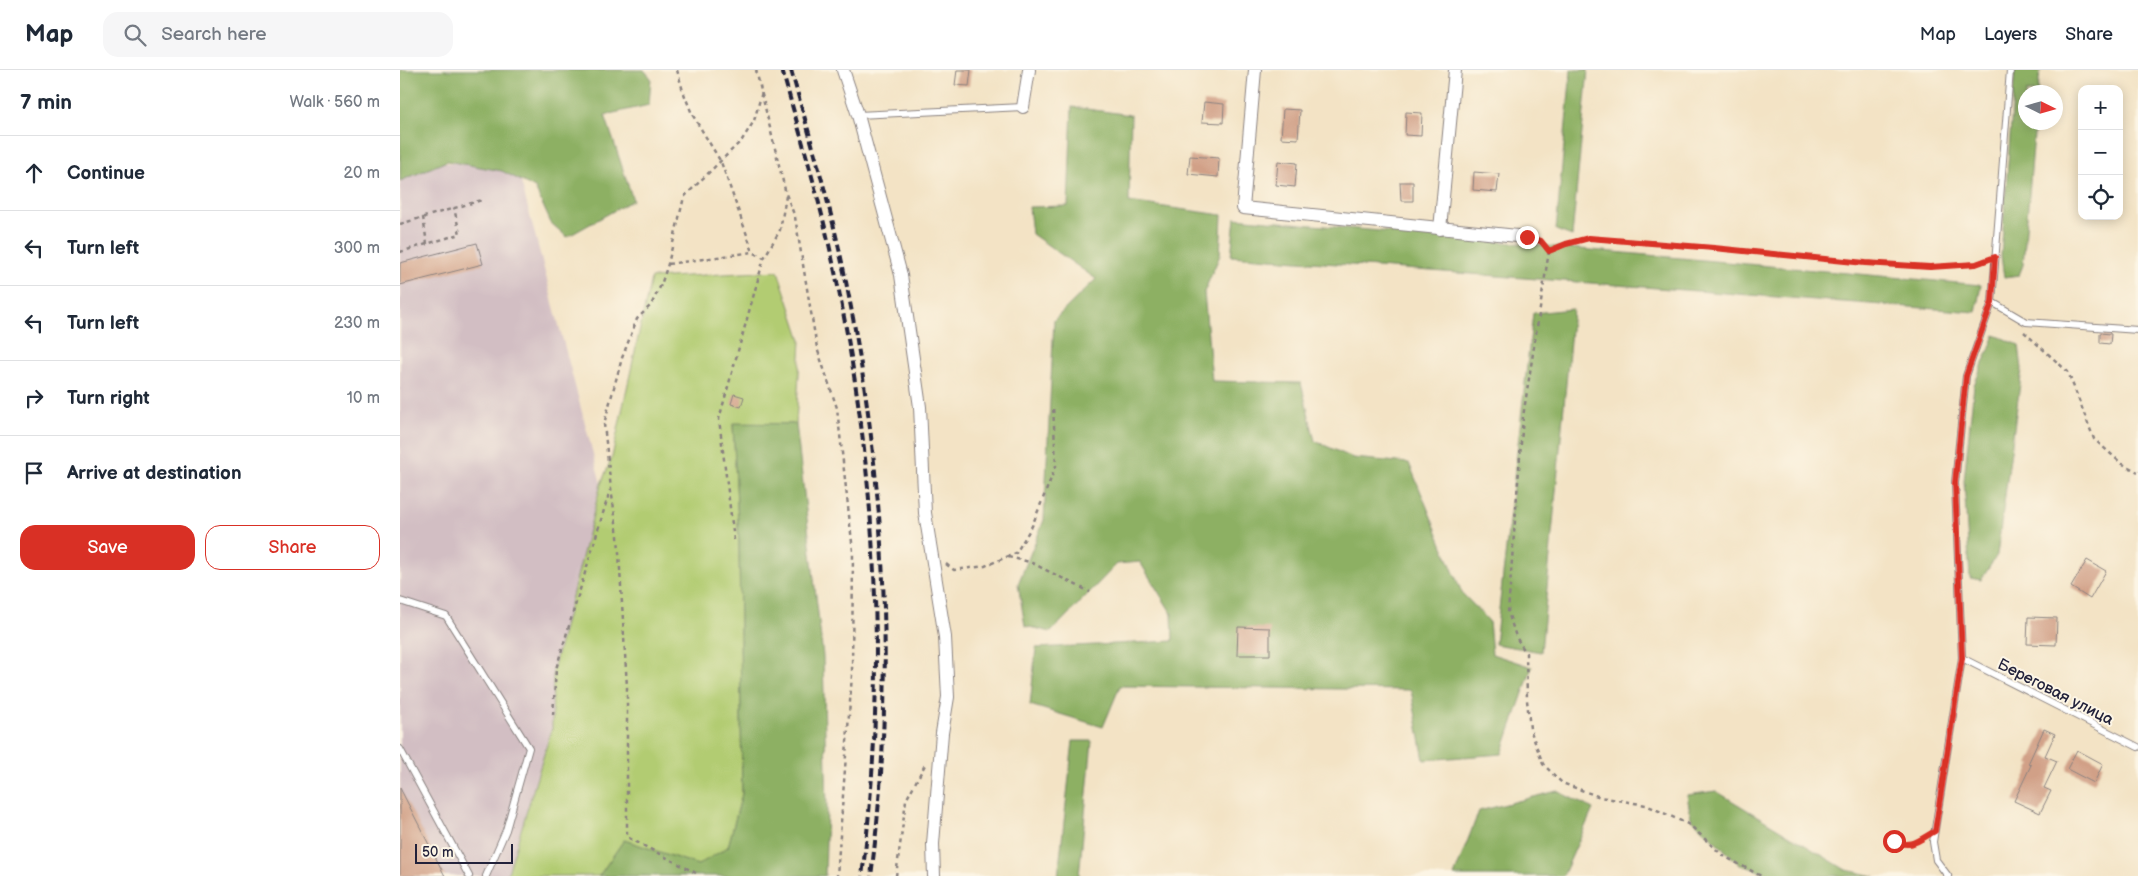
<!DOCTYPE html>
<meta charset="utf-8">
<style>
:root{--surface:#fff;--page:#f6f6f7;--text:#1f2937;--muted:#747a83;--line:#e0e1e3;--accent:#d93025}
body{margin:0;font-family:"Balsamiq Sans",sans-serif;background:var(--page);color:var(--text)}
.controls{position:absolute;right:15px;top:15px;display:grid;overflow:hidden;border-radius:10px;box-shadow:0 2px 12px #0003}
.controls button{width:45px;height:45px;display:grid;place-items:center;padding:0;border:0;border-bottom:1px solid var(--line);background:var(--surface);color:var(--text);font:25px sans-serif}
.compass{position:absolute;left:1618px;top:15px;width:45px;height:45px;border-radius:50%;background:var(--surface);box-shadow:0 2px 12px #0003;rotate:95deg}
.scale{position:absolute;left:15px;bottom:12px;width:98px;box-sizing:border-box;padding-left:5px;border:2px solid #22223b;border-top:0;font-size:14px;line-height:18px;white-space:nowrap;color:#22223b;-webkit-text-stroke:4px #fcf5e5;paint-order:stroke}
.stop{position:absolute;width:15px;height:15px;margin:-11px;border:4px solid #d93025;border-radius:50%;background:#fff}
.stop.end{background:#d93025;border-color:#fff;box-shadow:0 1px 5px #0008}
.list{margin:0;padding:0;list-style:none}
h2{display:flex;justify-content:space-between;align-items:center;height:65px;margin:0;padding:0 20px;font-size:21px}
h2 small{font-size:16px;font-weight:400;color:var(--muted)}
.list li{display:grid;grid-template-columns:32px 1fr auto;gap:15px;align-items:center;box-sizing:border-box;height:75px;padding:0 20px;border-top:1px solid var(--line)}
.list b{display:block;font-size:19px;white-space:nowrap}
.list em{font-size:16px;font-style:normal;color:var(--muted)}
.actions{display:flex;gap:10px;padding:15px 20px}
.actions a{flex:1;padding:11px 0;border:1px solid var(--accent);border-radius:15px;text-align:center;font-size:18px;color:var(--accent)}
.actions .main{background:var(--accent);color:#fff}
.icon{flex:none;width:28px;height:28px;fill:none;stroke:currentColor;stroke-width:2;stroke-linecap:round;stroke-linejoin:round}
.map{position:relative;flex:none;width:1738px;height:806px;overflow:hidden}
header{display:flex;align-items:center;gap:30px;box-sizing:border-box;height:70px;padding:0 25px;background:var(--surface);border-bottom:1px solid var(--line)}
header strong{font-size:24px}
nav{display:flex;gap:28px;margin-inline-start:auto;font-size:18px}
.search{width:350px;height:45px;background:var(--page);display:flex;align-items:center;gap:12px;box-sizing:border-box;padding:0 18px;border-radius:15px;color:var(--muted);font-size:19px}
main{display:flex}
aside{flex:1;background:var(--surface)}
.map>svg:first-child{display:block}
.industrial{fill:#d2bec3}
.green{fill:#b2cc72;stroke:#6a7756}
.forest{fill:#8db064;stroke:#586950}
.building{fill:#d1a087}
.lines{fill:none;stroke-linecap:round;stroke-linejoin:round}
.service-casing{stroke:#8a8280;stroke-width:8}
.minor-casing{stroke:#8a8280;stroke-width:14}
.path{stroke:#8a8280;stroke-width:2.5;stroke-dasharray:4 4;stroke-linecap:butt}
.service{stroke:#fff;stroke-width:6}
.minor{stroke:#fff;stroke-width:12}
.rail{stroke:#22223b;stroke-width:4;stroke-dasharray:8 4;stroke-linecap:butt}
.route{stroke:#d93025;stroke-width:6}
.labels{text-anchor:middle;stroke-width:4;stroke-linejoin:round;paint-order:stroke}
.street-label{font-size:16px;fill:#22223b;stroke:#fcf5e5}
</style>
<header>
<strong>Map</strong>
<div class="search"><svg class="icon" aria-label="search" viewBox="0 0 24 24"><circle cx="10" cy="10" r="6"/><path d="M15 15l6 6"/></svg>Search here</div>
<nav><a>Map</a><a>Layers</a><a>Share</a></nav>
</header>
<main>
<aside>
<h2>7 min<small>Walk · 560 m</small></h2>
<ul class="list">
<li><svg class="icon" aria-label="ahead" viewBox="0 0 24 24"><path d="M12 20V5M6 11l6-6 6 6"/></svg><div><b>Continue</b></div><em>20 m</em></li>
<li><svg class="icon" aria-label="left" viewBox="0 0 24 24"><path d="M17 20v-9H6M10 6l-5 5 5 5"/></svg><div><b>Turn left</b></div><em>300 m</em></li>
<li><svg class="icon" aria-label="left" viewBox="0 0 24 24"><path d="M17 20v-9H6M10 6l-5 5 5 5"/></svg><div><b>Turn left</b></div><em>230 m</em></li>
<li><svg class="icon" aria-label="right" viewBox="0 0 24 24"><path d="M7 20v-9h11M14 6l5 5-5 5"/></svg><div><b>Turn right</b></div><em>10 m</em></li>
<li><svg class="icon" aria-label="arrive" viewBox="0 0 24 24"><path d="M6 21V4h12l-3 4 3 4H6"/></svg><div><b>Arrive at destination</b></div></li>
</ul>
<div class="actions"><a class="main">Save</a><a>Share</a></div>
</aside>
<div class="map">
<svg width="1738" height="806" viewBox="0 0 1738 806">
<rect width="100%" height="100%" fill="#fcf5e5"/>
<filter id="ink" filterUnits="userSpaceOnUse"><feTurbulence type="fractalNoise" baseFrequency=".02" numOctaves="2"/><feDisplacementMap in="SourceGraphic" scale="10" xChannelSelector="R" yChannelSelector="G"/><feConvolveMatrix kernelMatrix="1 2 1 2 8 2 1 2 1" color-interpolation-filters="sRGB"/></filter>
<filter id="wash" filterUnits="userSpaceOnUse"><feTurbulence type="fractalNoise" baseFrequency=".0096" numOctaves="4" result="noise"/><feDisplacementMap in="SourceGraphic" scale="20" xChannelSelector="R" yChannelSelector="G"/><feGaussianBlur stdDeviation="1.12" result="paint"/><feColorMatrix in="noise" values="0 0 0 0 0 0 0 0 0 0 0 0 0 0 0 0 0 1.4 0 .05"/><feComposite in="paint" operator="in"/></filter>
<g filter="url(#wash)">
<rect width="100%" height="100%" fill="#f3e3c5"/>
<polygon class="industrial" points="0,93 116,93 201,414 153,600 152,658 107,806 0,806"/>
<polygon class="green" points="378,201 401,270 396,354 333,354 339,473 342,724 328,777 298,795 224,770 199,806 107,806 152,658 153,600 201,414 212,387 251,208"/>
<g class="forest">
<polygon points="0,0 244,0 251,8 249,35 205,45 233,130 167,167 151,153 135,118 102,101 47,91 0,111"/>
<polygon points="1171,0 1188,0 1172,166 1156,160"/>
<polygon points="1615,0 1640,0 1638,22 1626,22 1626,52 1635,53 1623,195 1619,205 1604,207 1601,186"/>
<polygon points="672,37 731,45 729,132 822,145 820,185 804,222 812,311 901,313 915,371 953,388 1009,393 1062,523 1089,551 1092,584 1132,597 1102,684 1024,690 1011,620 720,616 703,657 630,635 636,578 773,571 772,544 740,492 717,494 651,562 625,556 618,514 644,450 654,250 696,209 632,164 629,137 668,136"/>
<polygon points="835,148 1581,215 1576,242 831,186"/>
<polygon points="1173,239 1141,582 1095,574 1133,243"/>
<polygon points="1595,265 1619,275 1622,299 1597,485 1581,510 1570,508 1564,411 1574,315"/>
<polygon points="333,353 396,354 423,586 427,739 425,806 199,806 224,770 298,795 328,777 342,724 339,473"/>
<polygon points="673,671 692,671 679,806 658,806"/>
<polygon points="1157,721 1193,739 1163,806 1054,806 1079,741"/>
<polygon points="1316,721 1446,800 1475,806 1374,806 1339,794 1291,748 1287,725"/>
</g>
<g id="blocks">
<g class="building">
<polygon points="557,0 571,0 569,16 555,15"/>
<polygon points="804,32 824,34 823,53 802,52"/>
<polygon points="883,39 900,40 898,69 881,68"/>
<polygon points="1006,42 1022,43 1021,66 1005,65"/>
<polygon points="790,86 819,88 818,107 788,104"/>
<polygon points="878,91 897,93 895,117 876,115"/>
<polygon points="1074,102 1099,104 1097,122 1073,120"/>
<polygon points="1000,112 1013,112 1013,131 1001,131"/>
<polygon points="77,173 83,194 0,215 0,193"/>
<polygon points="1700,263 1711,264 1710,274 1700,273"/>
<polygon points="334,324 344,327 341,337 331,334"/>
<polygon points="1687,490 1706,501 1690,529 1671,517"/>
<polygon points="1628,547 1657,548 1656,575 1627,574"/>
<polygon points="838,557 870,558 870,585 837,585"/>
<polygon points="1644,659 1655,664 1645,686 1657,691 1644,718 1651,721 1640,743 1614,731 1631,695 1628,694"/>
<polygon points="1677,680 1703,694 1694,713 1667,699"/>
<polygon points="0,718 45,806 0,806"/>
</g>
</g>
</g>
<g filter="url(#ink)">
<use href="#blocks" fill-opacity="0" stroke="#8a8280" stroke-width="1"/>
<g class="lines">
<g class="service-casing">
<g id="service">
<polyline points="1610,0 1592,232 1626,252 1738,260"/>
<polyline points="458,45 623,37"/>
<polyline points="0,531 46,546 129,678 106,760 86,806"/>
<polyline points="1562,588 1738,677"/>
<polyline points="0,679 69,806"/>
<polyline points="1548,806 1536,790 1533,772 1562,588 1555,413 1566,306 1592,232"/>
</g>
</g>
<g class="minor-casing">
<g id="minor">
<polyline points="443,0 458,45 501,205 520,337 525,443 545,567 548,627 542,663 533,774 534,806"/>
<polyline points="855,0 843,138 1127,167"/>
<polyline points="623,37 629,0"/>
<polyline points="1040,159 1055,0"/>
</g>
</g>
<g class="path">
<polyline points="277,0 283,21 292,44 321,92 353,182"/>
<polyline points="356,0 386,124 395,147 417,278 437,338 453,481 452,605 437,806"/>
<polyline points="23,147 27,174"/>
<polyline points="0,154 82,130"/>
<polyline points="1139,171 1149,181 1167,174 1189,168 1314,178 1465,193 1530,197 1576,194 1587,190"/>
<polyline points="1149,181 1123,347 1108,542 1116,567 1126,583 1127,630 1130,659 1143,694 1162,713 1200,727 1246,735 1290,755 1322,785 1361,806"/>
<polyline points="0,182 60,164 54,138"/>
<polyline points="268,194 353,182 364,188"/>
<polyline points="1624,262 1668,302 1694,369 1721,393 1738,402"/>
<polyline points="334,470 319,349 364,188 380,160 386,126"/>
<polyline points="608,487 630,492 690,522"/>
<polyline points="546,494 554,500 585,496 616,483 632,456 656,396 653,335"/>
<polyline points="153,645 156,599 210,420"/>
<path d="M1490,767C1502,778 1511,775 1525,767"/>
<polyline points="296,803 227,767 227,617 218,466 211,419 204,354 222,288 237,249 251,235 261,215 268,194 284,127 342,70 354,51 362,22"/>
<polyline points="496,806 506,730 526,693"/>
</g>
<use href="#service" class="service"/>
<use href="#minor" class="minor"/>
<g class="rail">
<path d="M382,0C401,67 421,134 435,202C477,400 488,606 462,806"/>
<path d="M391,0C410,67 430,134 444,202C485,400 497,605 471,806"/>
</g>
</g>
</g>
<g class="lines" filter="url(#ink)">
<path class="route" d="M1127,167L1141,171L1149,181L1166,174L1189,168L1314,178L1465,193L1530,197L1576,194L1595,187L1592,232L1566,306L1555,413L1562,588L1535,761C1519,770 1512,779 1494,771"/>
</g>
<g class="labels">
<g class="street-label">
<text transform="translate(1656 621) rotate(27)" y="6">Береговая улица</text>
</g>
</g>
</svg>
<div class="controls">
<button>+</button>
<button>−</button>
<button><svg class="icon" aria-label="locate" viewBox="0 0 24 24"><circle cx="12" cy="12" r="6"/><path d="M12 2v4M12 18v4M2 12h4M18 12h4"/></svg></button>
</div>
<svg class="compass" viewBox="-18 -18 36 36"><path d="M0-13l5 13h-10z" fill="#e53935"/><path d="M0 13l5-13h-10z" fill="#747a83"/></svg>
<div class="scale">50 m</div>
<div class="stop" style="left:1494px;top:771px"></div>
<div class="stop end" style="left:1127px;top:167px"></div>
</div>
</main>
